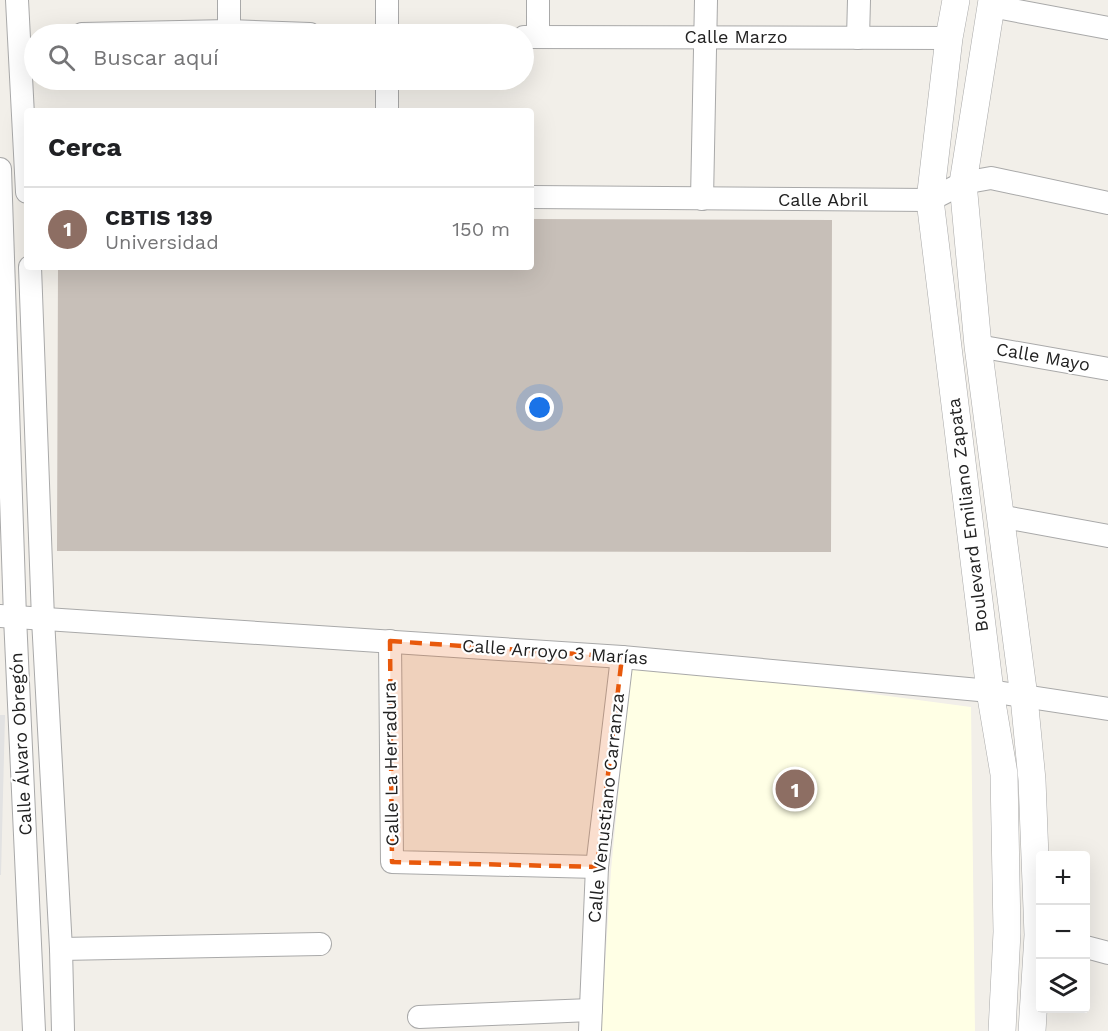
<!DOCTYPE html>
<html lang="es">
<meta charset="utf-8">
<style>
:root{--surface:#fff;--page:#f6f6f6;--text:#202124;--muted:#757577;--line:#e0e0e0;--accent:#d40000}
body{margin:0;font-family:"Work Sans",sans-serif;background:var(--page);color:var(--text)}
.controls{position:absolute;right:18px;bottom:18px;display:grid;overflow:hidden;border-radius:6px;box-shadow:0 6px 24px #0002}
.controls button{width:54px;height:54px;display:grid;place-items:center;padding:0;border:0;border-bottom:2px solid var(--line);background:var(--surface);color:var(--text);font:30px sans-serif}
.you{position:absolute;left:540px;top:408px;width:21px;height:21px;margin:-15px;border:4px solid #fff;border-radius:50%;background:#1a73e8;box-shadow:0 0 0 9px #1a73e833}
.badge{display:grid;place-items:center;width:39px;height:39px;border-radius:50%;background:var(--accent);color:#fff;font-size:20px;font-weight:700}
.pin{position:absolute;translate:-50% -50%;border:3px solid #fff;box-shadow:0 2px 6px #0006}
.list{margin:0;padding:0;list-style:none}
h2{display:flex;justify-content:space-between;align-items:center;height:78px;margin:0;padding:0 24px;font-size:26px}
h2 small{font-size:20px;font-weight:400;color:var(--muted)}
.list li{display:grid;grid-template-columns:39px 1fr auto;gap:18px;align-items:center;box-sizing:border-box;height:84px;padding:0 24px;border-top:2px solid var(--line)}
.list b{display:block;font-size:22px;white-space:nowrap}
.list p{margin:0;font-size:20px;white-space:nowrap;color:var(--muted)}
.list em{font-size:20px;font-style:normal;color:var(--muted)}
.icon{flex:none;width:33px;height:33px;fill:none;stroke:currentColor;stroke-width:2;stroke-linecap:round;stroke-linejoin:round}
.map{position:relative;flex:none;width:1108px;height:1031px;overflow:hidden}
.search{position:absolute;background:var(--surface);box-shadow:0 6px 24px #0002;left:24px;top:24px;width:510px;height:66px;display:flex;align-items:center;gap:15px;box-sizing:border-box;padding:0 21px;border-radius:33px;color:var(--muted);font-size:22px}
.panel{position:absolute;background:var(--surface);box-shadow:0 6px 24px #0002;left:24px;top:108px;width:510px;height:162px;border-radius:6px}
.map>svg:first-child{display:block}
.education{fill:#ffffe5}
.parking{fill:#e2e2e2}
.building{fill:#c7bfb8}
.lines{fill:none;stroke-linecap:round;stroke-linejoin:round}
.minor-casing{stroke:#a9a9a9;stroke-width:24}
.tertiary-casing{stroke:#a9a9a9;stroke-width:28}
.minor{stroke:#fff;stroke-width:22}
.tertiary{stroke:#fff;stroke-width:27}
.marked{fill:#e8590c;fill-opacity:0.2;stroke:#e8590c;stroke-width:4.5;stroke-dasharray:12 8;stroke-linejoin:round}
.labels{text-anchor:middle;stroke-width:4.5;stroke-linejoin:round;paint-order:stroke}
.street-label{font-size:18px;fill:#222;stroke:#fff}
</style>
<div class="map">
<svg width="1108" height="1031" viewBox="0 0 1108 1031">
<rect width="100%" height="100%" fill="#f2efe9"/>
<polygon class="education" points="631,662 971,707 975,1031 601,1031 611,870"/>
<polygon class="parking" points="0,715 5,715 1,875 0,875"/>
<polygon class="building" points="531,219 832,220 831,552 57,551 58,267 531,267"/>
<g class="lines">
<g class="minor-casing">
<g id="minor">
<polyline points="17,0 27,192"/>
<polyline points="991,6 1108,28"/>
<polyline points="229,31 229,0"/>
<polyline points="82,34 229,31 310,34"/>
<polyline points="387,34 387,0"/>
<polyline points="538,36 538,0"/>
<polyline points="524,37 949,38"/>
<polyline points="858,38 859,0"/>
<polyline points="387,111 387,80"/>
<polyline points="0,169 15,617 34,1031"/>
<polyline points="531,197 930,200 963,183 991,178 1108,203"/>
<polyline points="702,199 706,0"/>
<polyline points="30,267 43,619 61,949 63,1031"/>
<polyline points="978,346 1108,369"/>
<polyline points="999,516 1108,536"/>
<polyline points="0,616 622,657 990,691 1108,709"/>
<polyline points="390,641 392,862 597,867"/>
<polyline points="1086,947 1108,953"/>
<polyline points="61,949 320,944"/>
<polyline points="419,1017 591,1010"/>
<polyline points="590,1031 597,867 622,657"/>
</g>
</g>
<g class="tertiary-casing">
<g id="tertiary">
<polyline points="956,0 949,38 930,200 990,691 1004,774 1007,932 1002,1031"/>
<polyline points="992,0 963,183 978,346 1024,697 1032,780 1038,935 1032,1031"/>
</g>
</g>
<use href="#minor" class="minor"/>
<use href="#tertiary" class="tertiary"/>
</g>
<path class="marked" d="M390,641L622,657L597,867L392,862Z"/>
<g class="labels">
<g class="street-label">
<text x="736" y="43">Calle Marzo</text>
<text x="823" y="206">Calle Abril</text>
<text transform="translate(1043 357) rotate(10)" y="6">Calle Mayo</text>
<text transform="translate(968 515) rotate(-97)" y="6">Boulevard Emiliano Zapata</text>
<text transform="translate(555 652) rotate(4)" y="6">Calle Arroyo 3 Marías</text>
<text transform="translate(21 744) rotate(-93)" y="6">Calle Álvaro Obregón</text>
<text transform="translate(391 764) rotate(-91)" y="6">Calle La Herradura</text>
<text transform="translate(606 808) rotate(-84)" y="6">Calle Venustiano Carranza</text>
</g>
</g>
</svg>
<div class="controls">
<button>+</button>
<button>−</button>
<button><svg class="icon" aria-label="layers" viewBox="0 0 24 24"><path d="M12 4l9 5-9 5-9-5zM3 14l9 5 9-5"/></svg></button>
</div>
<div class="you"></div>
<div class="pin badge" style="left:795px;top:789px;background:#8d6e63">1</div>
<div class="search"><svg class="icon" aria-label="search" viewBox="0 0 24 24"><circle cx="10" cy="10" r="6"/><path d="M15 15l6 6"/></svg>Buscar aquí</div>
<section class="panel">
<h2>Cerca<small></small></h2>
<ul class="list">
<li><span class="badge" style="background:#8d6e63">1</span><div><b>CBTIS 139</b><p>Universidad</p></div><em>150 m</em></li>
</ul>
</section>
</div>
